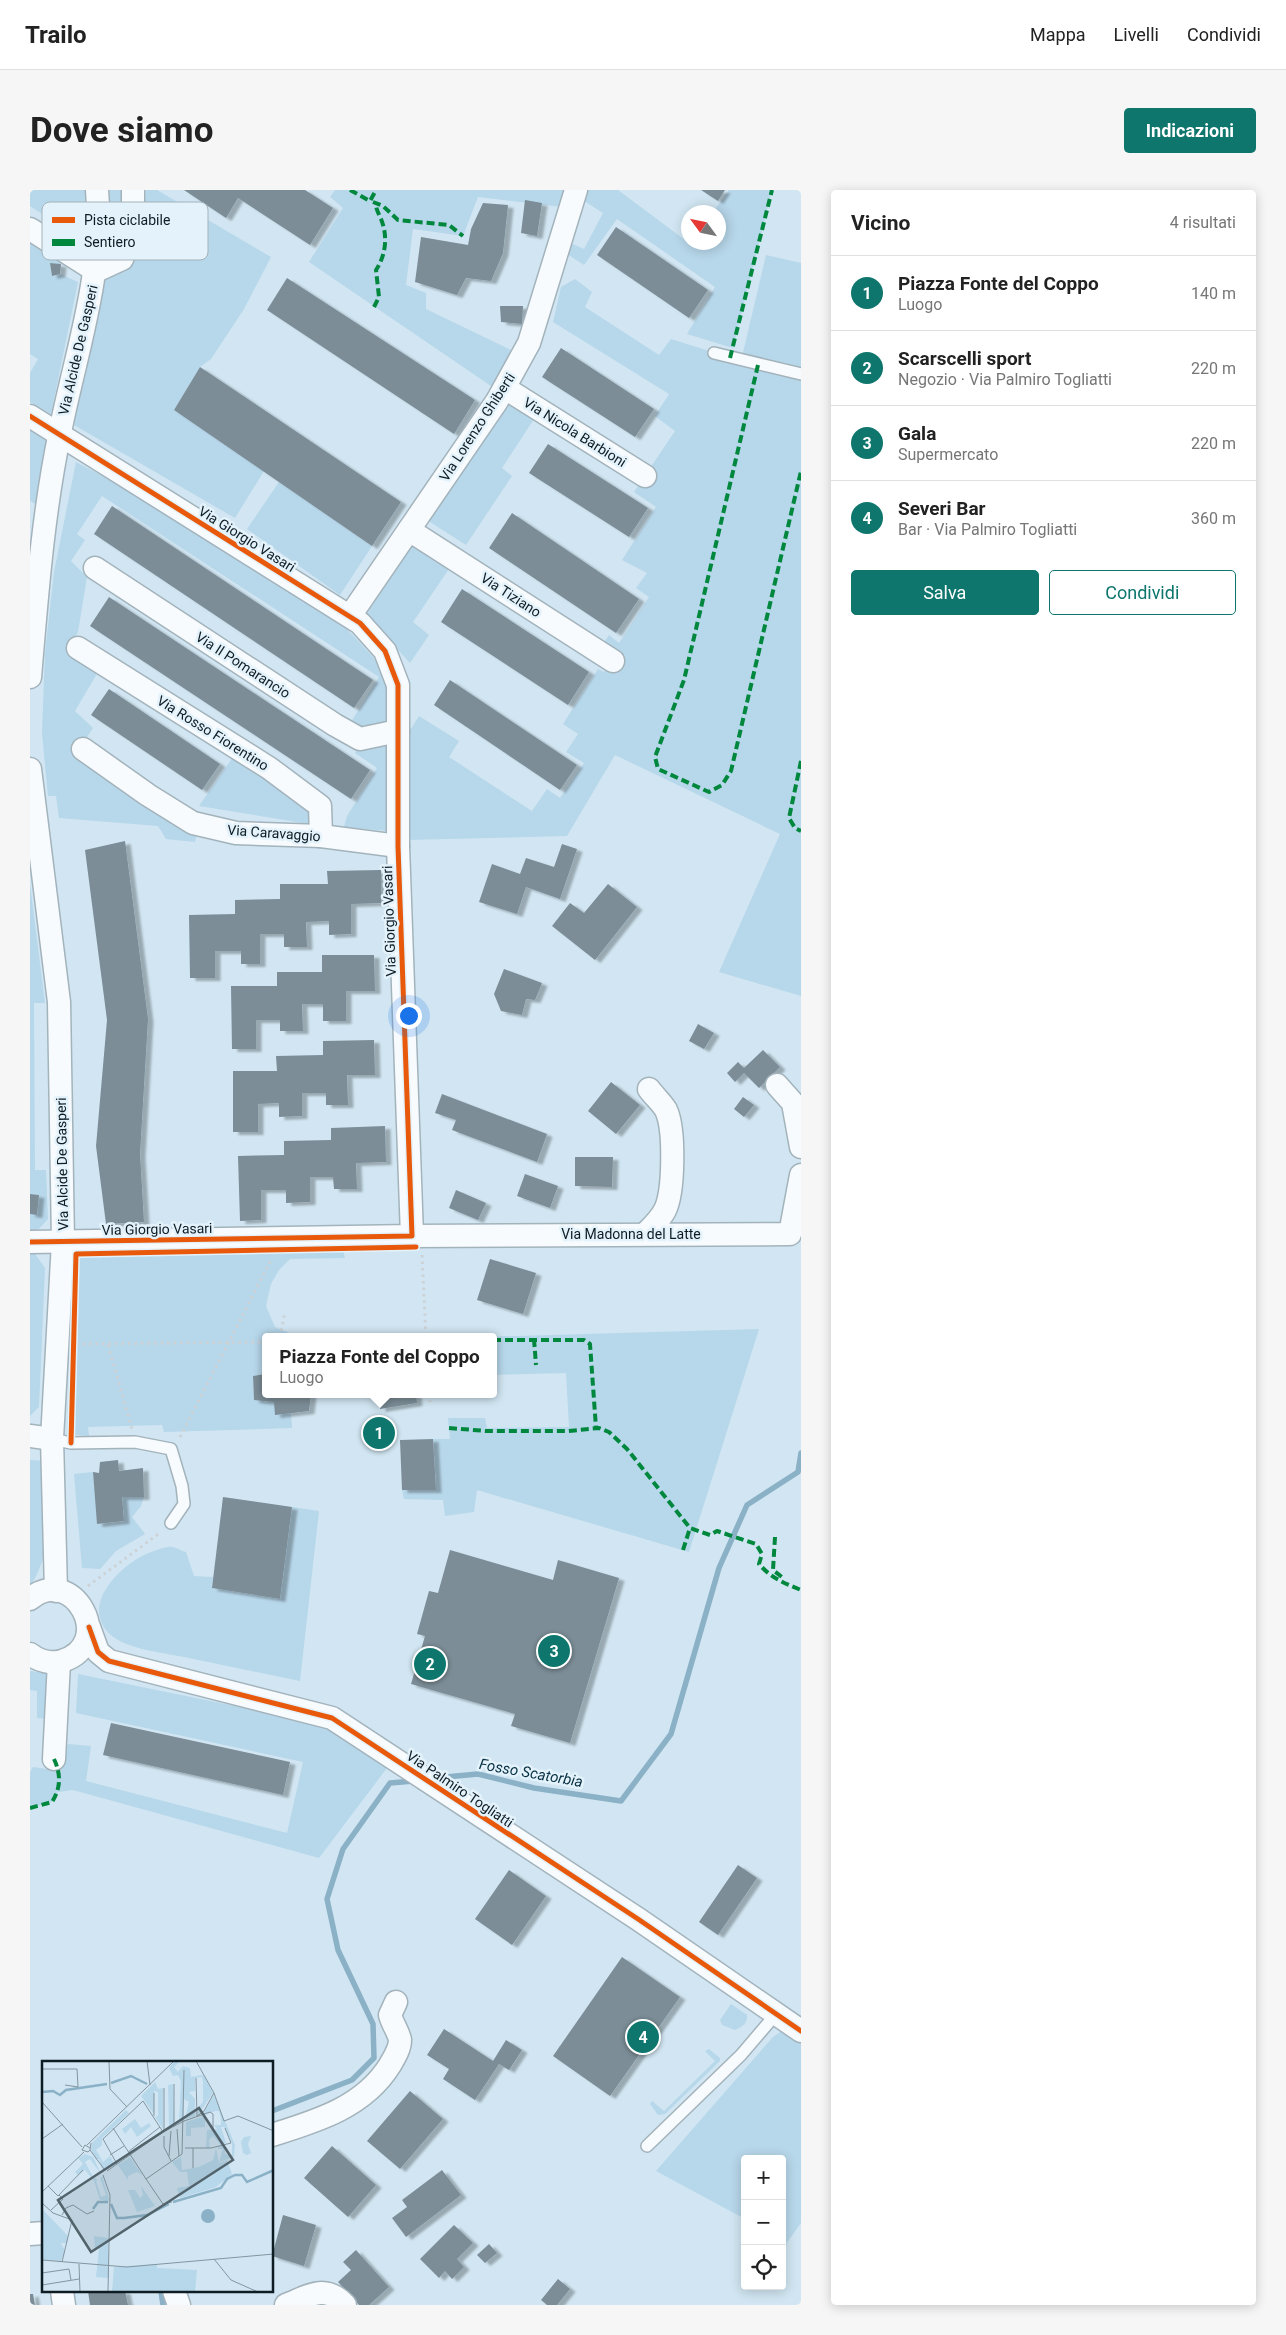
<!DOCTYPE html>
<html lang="it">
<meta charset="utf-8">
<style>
:root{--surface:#fff;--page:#f6f6f6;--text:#222;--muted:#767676;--line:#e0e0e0;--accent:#0f766e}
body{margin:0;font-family:Roboto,sans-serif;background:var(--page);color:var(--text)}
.controls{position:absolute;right:15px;bottom:15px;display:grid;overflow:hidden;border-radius:5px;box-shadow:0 2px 12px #0003}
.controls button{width:45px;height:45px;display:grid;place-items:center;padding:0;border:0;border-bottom:1px solid var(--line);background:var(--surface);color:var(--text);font:25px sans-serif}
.compass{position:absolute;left:651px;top:15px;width:45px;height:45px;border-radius:50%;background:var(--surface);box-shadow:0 2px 12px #0003;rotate:303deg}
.you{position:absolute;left:378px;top:825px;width:18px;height:18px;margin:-12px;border:4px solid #fff;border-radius:50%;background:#1a73e8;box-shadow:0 0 0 8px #1a73e833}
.badge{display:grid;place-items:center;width:32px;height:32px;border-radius:50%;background:var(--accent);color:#fff;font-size:16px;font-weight:700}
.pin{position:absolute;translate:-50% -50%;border:2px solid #fff;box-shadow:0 1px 5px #0006}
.popup{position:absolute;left:232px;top:1143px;width:235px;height:65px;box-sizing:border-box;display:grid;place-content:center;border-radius:5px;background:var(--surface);filter:drop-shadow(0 1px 4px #0005);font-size:16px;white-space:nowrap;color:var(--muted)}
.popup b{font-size:19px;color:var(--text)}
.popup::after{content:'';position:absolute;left:50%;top:100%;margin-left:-10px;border:10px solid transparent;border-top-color:var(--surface)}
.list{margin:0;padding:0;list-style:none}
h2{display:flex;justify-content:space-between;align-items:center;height:65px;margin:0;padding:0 20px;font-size:21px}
h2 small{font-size:16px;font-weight:400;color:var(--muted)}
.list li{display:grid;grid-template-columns:32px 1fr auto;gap:15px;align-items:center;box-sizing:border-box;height:75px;padding:0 20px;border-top:1px solid var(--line)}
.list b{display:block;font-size:19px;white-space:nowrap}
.list p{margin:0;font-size:16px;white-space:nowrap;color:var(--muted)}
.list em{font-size:16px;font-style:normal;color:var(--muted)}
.actions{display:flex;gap:10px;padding:15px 20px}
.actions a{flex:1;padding:11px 0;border:1px solid var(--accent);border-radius:5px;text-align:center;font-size:18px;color:var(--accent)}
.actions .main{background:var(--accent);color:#fff}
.icon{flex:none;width:28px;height:28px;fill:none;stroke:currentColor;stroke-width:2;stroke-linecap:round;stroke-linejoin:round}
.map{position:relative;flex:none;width:771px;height:2115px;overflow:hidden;border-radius:5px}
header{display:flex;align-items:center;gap:30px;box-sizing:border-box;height:70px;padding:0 25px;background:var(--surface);border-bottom:1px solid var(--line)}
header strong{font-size:24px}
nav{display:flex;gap:28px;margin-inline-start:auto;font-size:18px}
.intro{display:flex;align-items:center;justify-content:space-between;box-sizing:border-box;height:120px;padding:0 30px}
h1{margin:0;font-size:35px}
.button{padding:12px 22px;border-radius:5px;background:var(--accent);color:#fff;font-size:18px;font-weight:700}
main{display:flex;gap:30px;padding:0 30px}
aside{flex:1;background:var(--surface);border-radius:5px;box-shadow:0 2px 12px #0003}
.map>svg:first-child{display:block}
.green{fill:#b7d7ea}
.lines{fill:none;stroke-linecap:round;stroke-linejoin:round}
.stream{stroke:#8bb1c7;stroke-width:5.5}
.building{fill:#7b8d97;filter:url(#shadow)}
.service-casing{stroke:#a3b3bc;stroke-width:14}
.minor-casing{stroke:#a3b3bc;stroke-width:25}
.path{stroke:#cdd2d6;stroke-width:3;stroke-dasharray:2.5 4;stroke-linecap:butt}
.service{stroke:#f8fbfd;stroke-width:11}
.minor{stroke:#f8fbfd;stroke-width:22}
.quiet{stroke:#00873e;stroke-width:4;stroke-dasharray:8 4;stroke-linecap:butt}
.cycleway-casing{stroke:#e4f3fb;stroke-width:8}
.cycleway{stroke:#e8590c;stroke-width:5}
.labels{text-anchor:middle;stroke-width:5;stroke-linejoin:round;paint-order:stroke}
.street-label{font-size:14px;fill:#0e1c24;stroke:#e4f3fb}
.water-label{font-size:15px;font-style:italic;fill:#073043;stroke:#e4f3fb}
.inset-river{fill:none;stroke:#8bb1c7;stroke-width:2.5}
.inset-road{fill:none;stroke:#8395a0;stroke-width:1}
.view{fill:#52636c;fill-opacity:0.15;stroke:#52636c;stroke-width:2.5}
.inset-edge{fill:none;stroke:#0e1c24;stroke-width:2.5}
.key{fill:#e4f3fb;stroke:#a4b2ba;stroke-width:1}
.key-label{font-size:14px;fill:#0e1c24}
</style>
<header>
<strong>Trailo</strong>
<nav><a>Mappa</a><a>Livelli</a><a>Condividi</a></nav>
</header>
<div class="intro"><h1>Dove siamo</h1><a class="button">Indicazioni</a></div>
<main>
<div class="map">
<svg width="771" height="2115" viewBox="0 0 771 2115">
<defs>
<filter id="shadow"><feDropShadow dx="5.5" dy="3" stdDeviation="1" flood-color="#0004"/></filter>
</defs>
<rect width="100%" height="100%" fill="#d1e6f2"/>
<g class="green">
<polygon points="0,0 60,0 59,55 0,16"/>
<polygon points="76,0 97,0 97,20 89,58 76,61"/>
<polygon points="116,0 127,0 241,67 214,119 181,169 170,177 144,220 234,281 205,328 44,235 72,87 112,44"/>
<polygon points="305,0 538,0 532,17 448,7 433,46 383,39 376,95 396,103 396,119 485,162 461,196 279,72 313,18 300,7"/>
<polygon points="554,0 588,0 655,50 658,45 658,52 688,52 688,22 683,22 699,0 742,0 703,158 657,144 685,97 587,29 554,75 534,62 538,52 554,59 573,23 551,9"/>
<polygon points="0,39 36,61 31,74 20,73 22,86 30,84 48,92 21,224 0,212 0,183 8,169 0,164"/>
<polygon points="736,65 771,73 771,806 689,782 750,644 585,565 537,646 377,650 377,545 389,526 429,551 419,567 502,621 517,599 530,608 554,573 536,562 548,544 533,534 568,479 574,482 583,471 568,461 579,445 589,453 619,407 606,398 617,383 592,370 626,317 604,302 645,241 625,226 639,204 523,132 531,97 545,89 562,102 555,117 629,165 641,149 711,171"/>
<polygon points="484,204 510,220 472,278 482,286 436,355 397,330"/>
<polygon points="0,226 20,238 7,315 0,311"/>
<path d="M46,272L82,291L314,436C324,447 354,476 358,489C362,504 360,522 356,536L333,541L321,532L349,487L72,306L47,344L55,350L41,371L57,387L48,442L36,461L68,482L45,521L63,538L47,562L167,643L165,652L136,649L128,636L29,628L26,606H18L12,543L15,463L24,382Z"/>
<polygon points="249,292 342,356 310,405 217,339"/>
<polygon points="388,346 425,370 383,432 399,445 380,473 336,425"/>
<polygon points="359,551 359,641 314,637 317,626 347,578 325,563 330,556"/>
<polygon points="203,567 282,618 279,634 169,616"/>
<polygon points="0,694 15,813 4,813 5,980 16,980 18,1029 7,1041 0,1043 0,1024 7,1024 9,1005 0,1004"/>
<polygon points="313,1060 315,1068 260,1069 249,1080 241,1094 236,1116 245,1137 262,1144 262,1147 235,1147 235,1184 223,1186 224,1209 244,1212 261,1223 262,1238 134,1242 132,1235 58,1237 59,1246 37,1244 42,1066"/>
<polygon points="0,1064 5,1064 15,1078 9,1217 0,1226"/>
<polygon points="729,1139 659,1362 447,1300 444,1322 415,1326 413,1310 374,1309 372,1300 406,1300 403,1249 420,1249 418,1228 455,1228 457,1238 539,1237 536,1183 463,1185 463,1147 448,1147"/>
<path d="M0,1270L18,1271C19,1316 25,1357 0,1397Z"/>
<polygon points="63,1282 68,1334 94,1331 92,1307 114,1307 111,1316 102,1327 115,1344 86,1361 70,1379 52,1378 44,1284"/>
<path d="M262,1317L289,1321L270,1491C231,1483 193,1475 154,1467C134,1463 98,1459 82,1446C45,1415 96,1368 127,1360C131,1359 137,1356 142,1357C146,1357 151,1361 156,1362L164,1386L183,1387L182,1398L250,1409Z"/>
<polygon points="0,1481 23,1484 19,1529 7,1528 7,1501 0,1500"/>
<polygon points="48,1484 303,1536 360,1574 289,1668 43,1600 28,1602 22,1612 0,1618 0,1582 3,1577 30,1581 38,1554 61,1556 56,1591 257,1643 273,1572 46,1523"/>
<path d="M701,1814L717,1825C718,1833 712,1837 705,1840L692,1835L690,1830Z"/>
<polygon points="761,1834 771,1841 771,2033 753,2058 752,1969 715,1969 715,2029 626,1981 742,1848"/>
<polygon points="679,1859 690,1868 690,1871 635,1924 628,1925 620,1914 622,1911 634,1921 685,1871 675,1861"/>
</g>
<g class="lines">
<g class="stream">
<polyline points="405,1588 448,1584 504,1598 591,1611 641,1544 689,1378 717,1315 768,1282 771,1263"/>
<polyline points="242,1921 322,1890 344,1868 343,1834 308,1760 297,1709 313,1659 360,1593 384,1591"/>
<polyline points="131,2101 133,2115"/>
</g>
</g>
<g class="building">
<polygon points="154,0 275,0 303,18 280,55 208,8 196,28"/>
<polygon points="671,0 695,0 688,11"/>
<polygon points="495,10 512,13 507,46 491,43"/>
<polygon points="453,13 478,15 473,63 461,91 436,88 427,105 385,92 391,47 438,55 441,39"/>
<polygon points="586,37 678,100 659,128 567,65"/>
<polygon points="20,73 31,74 30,84 22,86"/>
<polygon points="257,88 445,210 424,244 237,120"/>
<polygon points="470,116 493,116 492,134 471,132"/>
<polygon points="531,158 624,219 605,247 512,187"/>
<polygon points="170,177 371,312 342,356 144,220"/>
<polygon points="518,254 618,318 599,347 499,283"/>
<polygon points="82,316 343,490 324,518 64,344"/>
<polygon points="482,323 609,409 586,443 459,358"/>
<polygon points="432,399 559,482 538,515 411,432"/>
<polygon points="79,407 340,580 321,609 60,436"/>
<polygon points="420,490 547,575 530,600 404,515"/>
<polygon points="79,499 190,574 172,600 61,525"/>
<polygon points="95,651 118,829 110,964 114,1032 76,1034 66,956 77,830 55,660"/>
<polygon points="532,654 547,659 530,709 496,697 487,724 449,712 462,674 490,684 496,668 524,677"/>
<polygon points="351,680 351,713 321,714 321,744 299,745 299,731 276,732 277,757 254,757 254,744 230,744 230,774 211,774 211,761 185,761 185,788 160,788 159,725 205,724 205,710 250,709 250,694 298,694 297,681"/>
<polygon points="578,694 607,717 565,770 522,736 540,713 554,723"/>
<polygon points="292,765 344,765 345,801 316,801 316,831 293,831 293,814 272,814 273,841 250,841 250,830 226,830 226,859 202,859 201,796 247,796 247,782 292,782"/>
<polygon points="474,779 512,793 505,810 496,809 492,825 471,821 464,804"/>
<polygon points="668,834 684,843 674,859 659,851"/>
<polygon points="344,850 345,885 317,885 318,915 296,915 296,903 272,903 272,926 249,927 249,913 228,914 228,942 203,942 203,881 247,881 246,866 293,865 293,851"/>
<polygon points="733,860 750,877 729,898 714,883 705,892 697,883 708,872 714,878"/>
<polygon points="581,892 610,915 586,944 558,921"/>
<polygon points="412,904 517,944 507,972 422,940 426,930 405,923"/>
<polygon points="713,907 724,915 714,927 704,919"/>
<polygon points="355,936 356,972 326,973 327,999 304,999 303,987 280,987 280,1012 256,1013 256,1000 231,1000 231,1030 210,1031 208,966 254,965 254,951 301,950 301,938"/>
<polygon points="545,967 583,967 582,997 545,996"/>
<polygon points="495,984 528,996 520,1018 487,1006"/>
<polygon points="426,1000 456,1013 448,1030 419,1018"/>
<polygon points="0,1004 9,1005 7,1025 0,1024"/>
<polygon points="460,1069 506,1083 493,1124 447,1110"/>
<polygon points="235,1184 235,1204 281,1204 279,1221 245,1225 244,1212 224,1210 223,1186"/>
<polygon points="350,1204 386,1204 387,1213 350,1219"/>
<polygon points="403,1249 406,1300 372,1300 370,1250"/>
<polygon points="88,1270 89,1281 113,1278 114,1307 92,1307 94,1331 67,1334 63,1282 69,1283 70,1272"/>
<polygon points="193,1307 262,1317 250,1409 182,1398"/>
<polygon points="420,1360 523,1390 528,1370 589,1388 540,1553 481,1536 485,1524 381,1494 395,1446 387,1444 399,1401 408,1403"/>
<polygon points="81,1533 260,1572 253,1605 73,1565"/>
<polygon points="708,1675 727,1688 688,1745 669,1732"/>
<polygon points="479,1680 516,1706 482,1755 445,1729"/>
<polygon points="592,1767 650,1807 580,1906 523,1866"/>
<polygon points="414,1839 463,1871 476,1850 492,1860 479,1880 469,1874 445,1910 413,1889 419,1879 397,1865"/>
<polygon points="380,1901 413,1929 370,1979 337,1951"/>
<polygon points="302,1956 346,1995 318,2027 274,1988"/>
<polygon points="412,1980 431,2005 376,2047 362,2028 377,2017 372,2010"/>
<polygon points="253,2025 286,2035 274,2076 242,2066"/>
<polygon points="424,2035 443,2053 427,2069 434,2077 422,2089 415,2081 409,2088 390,2069"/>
<polygon points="459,2054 467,2063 455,2073 447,2065"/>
<polygon points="326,2060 359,2097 339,2115 329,2115 308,2092 321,2080 313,2072"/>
<polygon points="528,2089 540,2099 527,2115 517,2115 511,2110"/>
<polygon points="58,2101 95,2101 98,2115 60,2115"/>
<polygon points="0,2104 3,2104 5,2115 0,2115"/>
</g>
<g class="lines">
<g class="service-casing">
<g id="service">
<polyline points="684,163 771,184"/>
<polyline points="22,1249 41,1253 105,1252 141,1259 152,1296 154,1314 141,1333"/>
<polyline points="617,1956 711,1865 746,1824"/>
</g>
</g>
<g class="minor-casing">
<g id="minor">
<polyline points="0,39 66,81"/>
<polyline points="66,81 92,69 103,42 103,0"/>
<polyline points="475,198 615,286"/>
<polyline points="0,226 330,433 355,461 368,495 368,656 382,1046 0,1052"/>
<polyline points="379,340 583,471"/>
<polyline points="65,378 305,535 330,549 368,541"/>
<polyline points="320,426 467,211 499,153 546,0"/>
<polyline points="48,458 239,578 290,616 291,646"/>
<path d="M0,487C7,405 13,323 30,242C46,162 74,83 67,0"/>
<polyline points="53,559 118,605 163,633 206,643 291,646 368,656"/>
<polyline points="0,579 29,812 33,1052 22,1249 26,1401"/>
<polyline points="747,895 763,913 771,957"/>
<path d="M615,1044C622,1037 630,1030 635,1020C644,1002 645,939 636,920C632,913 624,906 619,899"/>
<polyline points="382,1046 760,1044 771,985"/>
<polyline points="0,1246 22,1249"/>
<path d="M0,1409C42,1373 88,1453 32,1471C21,1474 9,1471 0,1464"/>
<polyline points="59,1437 68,1462 79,1471 302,1528 608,1729 771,1841"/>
<polyline points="24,1569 29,1472"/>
<path d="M242,1945C287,1931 334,1917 360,1875C364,1868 370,1859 370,1850C369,1843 362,1833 360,1825L366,1812"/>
<polyline points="0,2044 14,2043"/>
<polyline points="32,2101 34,2115"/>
<polyline points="144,2101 149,2115"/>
<path d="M256,2115C279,2106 295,2093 315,2115"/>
</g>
</g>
<g class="path">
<polyline points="392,1065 396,1147"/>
<polyline points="250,1147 255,1122"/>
<polyline points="46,1154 235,1152"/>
<polyline points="78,1155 102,1239"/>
<polyline points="400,1204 400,1212"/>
<polyline points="150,1247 242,1068"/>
<polyline points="58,1396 131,1342"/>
</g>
<use href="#service" class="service"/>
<use href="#minor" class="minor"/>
<g class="quiet">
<polyline points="320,0 340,11 346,0"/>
<polyline points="343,12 353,16 368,30 419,35 433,46"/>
<path d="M344,117L349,107L346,80C356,65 358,46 351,29C348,22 346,20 346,13"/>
<polyline points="700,168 742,0"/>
<polyline points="728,175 654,490 625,567 628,579 679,602 692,595 701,581 771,281"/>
<polyline points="771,571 759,628 765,638 771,641"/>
<polyline points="504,1149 506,1175"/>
<polyline points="463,1150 554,1150 560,1154 566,1238"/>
<path d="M419,1238L456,1241H538L569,1238L579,1242L597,1259L660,1338L680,1345L687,1341L726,1354L732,1364L729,1374C741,1388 754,1393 771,1400"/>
<polyline points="745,1347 743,1380 752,1387"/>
<polyline points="653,1360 660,1338"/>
<path d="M0,1618L22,1612C31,1598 31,1584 24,1569"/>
</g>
<g class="cycleway-casing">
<g id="cycleway">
<polyline points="0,226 330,433 355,461 368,495 368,656 382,1046 0,1052"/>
<polyline points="41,1253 46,1064 386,1057"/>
<polyline points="59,1437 68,1462 79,1471 302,1528 608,1729 771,1841"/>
</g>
</g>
<use href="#cycleway" class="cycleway"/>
</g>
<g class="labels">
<g class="street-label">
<text transform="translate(48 160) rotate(-77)" y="5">Via Alcide De Gasperi</text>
<text transform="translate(447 237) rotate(-57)" y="5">Via Lorenzo Ghiberti</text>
<text transform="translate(545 242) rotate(32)" y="5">Via Nicola Barbioni</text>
<text transform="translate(217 349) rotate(32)" y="5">Via Giorgio Vasari</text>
<text transform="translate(481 405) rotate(33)" y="5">Via Tiziano</text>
<text transform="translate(213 475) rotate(33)" y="5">Via Il Pomarancio</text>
<text transform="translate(183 543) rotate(32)" y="5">Via Rosso Fiorentino</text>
<text transform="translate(244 643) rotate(4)" y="5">Via Caravaggio</text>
<text transform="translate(359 731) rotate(-92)" y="5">Via Giorgio Vasari</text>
<text transform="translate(32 974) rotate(-91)" y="5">Via Alcide De Gasperi</text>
<text transform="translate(127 1039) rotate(-1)" y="5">Via Giorgio Vasari</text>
<text x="601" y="1049">Via Madonna del Latte</text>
<text transform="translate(430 1599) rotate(34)" y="5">Via Palmiro Togliatti</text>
</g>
<g class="water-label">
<text transform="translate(501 1583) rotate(10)" y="5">Fosso Scatorbia</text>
</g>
</g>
<g transform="translate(12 1871)">
<rect width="231" height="231" fill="#d1e6f2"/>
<path d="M133,0L137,1L132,6L136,11L141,5L148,7L149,16L160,14L163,16L171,32L156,54V47L161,41V21L160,16L153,17V30L147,31L153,38V55L143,58L147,41L142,38V59L137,61L139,20L136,14L131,15L127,7ZM113,21L116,28L121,27V68L113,56L116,55V31L112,30V53L99,35ZM131,23L132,63L127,65L126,24ZM172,34L193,84L192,96L177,101L181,88H176V86L183,84V93L190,94V82L182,66H179L184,82L179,84L171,75L167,79L168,87H164L165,69L175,68L172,64H179V57L177,50H173L159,56ZM84,49L87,52L60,77V84L54,89L61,101L68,95L73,104L60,108L57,98H54L49,88L50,82ZM163,55V66L149,67V75H144V61ZM93,58L99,67L107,62L109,65L95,76L89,66L83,73L80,68ZM209,75L206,83L209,92L205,94L201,92L199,81L202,76ZM174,87L177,102L185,99L190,113L174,126L138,137L135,127L147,125L145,111H138L130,101L139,96L140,109L157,106L171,99ZM43,93L51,96L59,113L48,98L43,101L51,116L56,119L54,120L59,136L64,134L58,117L60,115L68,140L58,139L52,120L43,109L36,114L33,111L41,103L36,97ZM88,96L100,114L95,111L86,115V119L76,104ZM99,125L113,145L95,151L86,129H93L98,137L101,134ZM0,148L26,175L25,182H19L23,190L19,200L0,199ZM52,175L66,177L67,217L54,216L57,188L53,187ZM115,203V207L155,209L153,231H70L72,206Z" fill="#b7d7ea"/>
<path d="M159 155a7 7 0 1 1 14 0a7 7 0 1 1-14 0Z" fill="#8bb1c7"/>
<path class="inset-river" d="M69,22L89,15L105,23M0,31L11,30L18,34L24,29L65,23M131,141L179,127L185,118L193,114H200L205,121L232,109M69,143L75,157H82L105,154L127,143M51,148L56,141H66"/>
<path class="inset-road" d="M67,0L68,28L85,46M105,0L108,24M154,0L172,32L182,60L196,55L232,70M0,8H35L36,26L23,24M154,17L155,55M132,23V64M122,27V70M0,41L40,86M112,55V32M155,55L162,50L172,32M71,67L104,118L140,93L142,9M135,68L137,95M122,75V86L129,100M0,78L21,63M45,84L132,0M48,87L43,84L40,89L46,91L48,89L49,82M143,87H169L189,82L183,67M151,87V107M48,89L62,108M86,91L118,66M68,94L82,85M127,95L129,70M75,103L61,78L101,40L121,71M65,110L121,71L142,60L168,51L171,53V68M61,114L68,134L66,231M104,118L121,143L130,141M6,125L16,135L41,109M0,131L42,91M0,142L11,152L30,159L20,201M9,149L21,138L17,134M20,154L24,147L31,144L45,153L52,150M172,198L189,219L216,231M0,199L85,206L232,193M37,203L38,231M0,212L27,208L29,219M0,224L37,218"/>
<path class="view" d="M157,47L191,99L49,191L16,139Z"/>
<rect width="231" height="231" class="inset-edge"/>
</g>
<rect x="12" y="12" width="166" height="58" rx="8" class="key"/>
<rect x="22" y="27" width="23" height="6" fill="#e8590c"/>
<rect x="22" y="49" width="23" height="7" fill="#00873e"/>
<g class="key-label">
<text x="54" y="35">Pista ciclabile</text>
<text x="54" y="57">Sentiero</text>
</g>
</svg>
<div class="controls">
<button>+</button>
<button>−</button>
<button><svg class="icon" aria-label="locate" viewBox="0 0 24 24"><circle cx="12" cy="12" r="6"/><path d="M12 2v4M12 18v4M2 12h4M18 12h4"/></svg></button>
</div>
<svg class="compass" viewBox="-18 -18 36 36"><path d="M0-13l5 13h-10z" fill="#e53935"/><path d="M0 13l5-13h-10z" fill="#767676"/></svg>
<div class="you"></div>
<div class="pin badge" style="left:349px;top:1243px">1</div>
<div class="popup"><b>Piazza Fonte del Coppo</b>Luogo</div>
<div class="pin badge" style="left:400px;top:1474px">2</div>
<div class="pin badge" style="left:524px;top:1461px">3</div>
<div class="pin badge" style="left:613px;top:1847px">4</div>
</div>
<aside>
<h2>Vicino<small>4 risultati</small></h2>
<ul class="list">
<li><span class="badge">1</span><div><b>Piazza Fonte del Coppo</b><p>Luogo</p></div><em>140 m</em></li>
<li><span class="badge">2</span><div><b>Scarscelli sport</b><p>Negozio · Via Palmiro Togliatti</p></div><em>220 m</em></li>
<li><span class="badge">3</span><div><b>Gala</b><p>Supermercato</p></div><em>220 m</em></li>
<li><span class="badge">4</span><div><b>Severi Bar</b><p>Bar · Via Palmiro Togliatti</p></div><em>360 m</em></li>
</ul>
<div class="actions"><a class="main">Salva</a><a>Condividi</a></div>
</aside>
</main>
